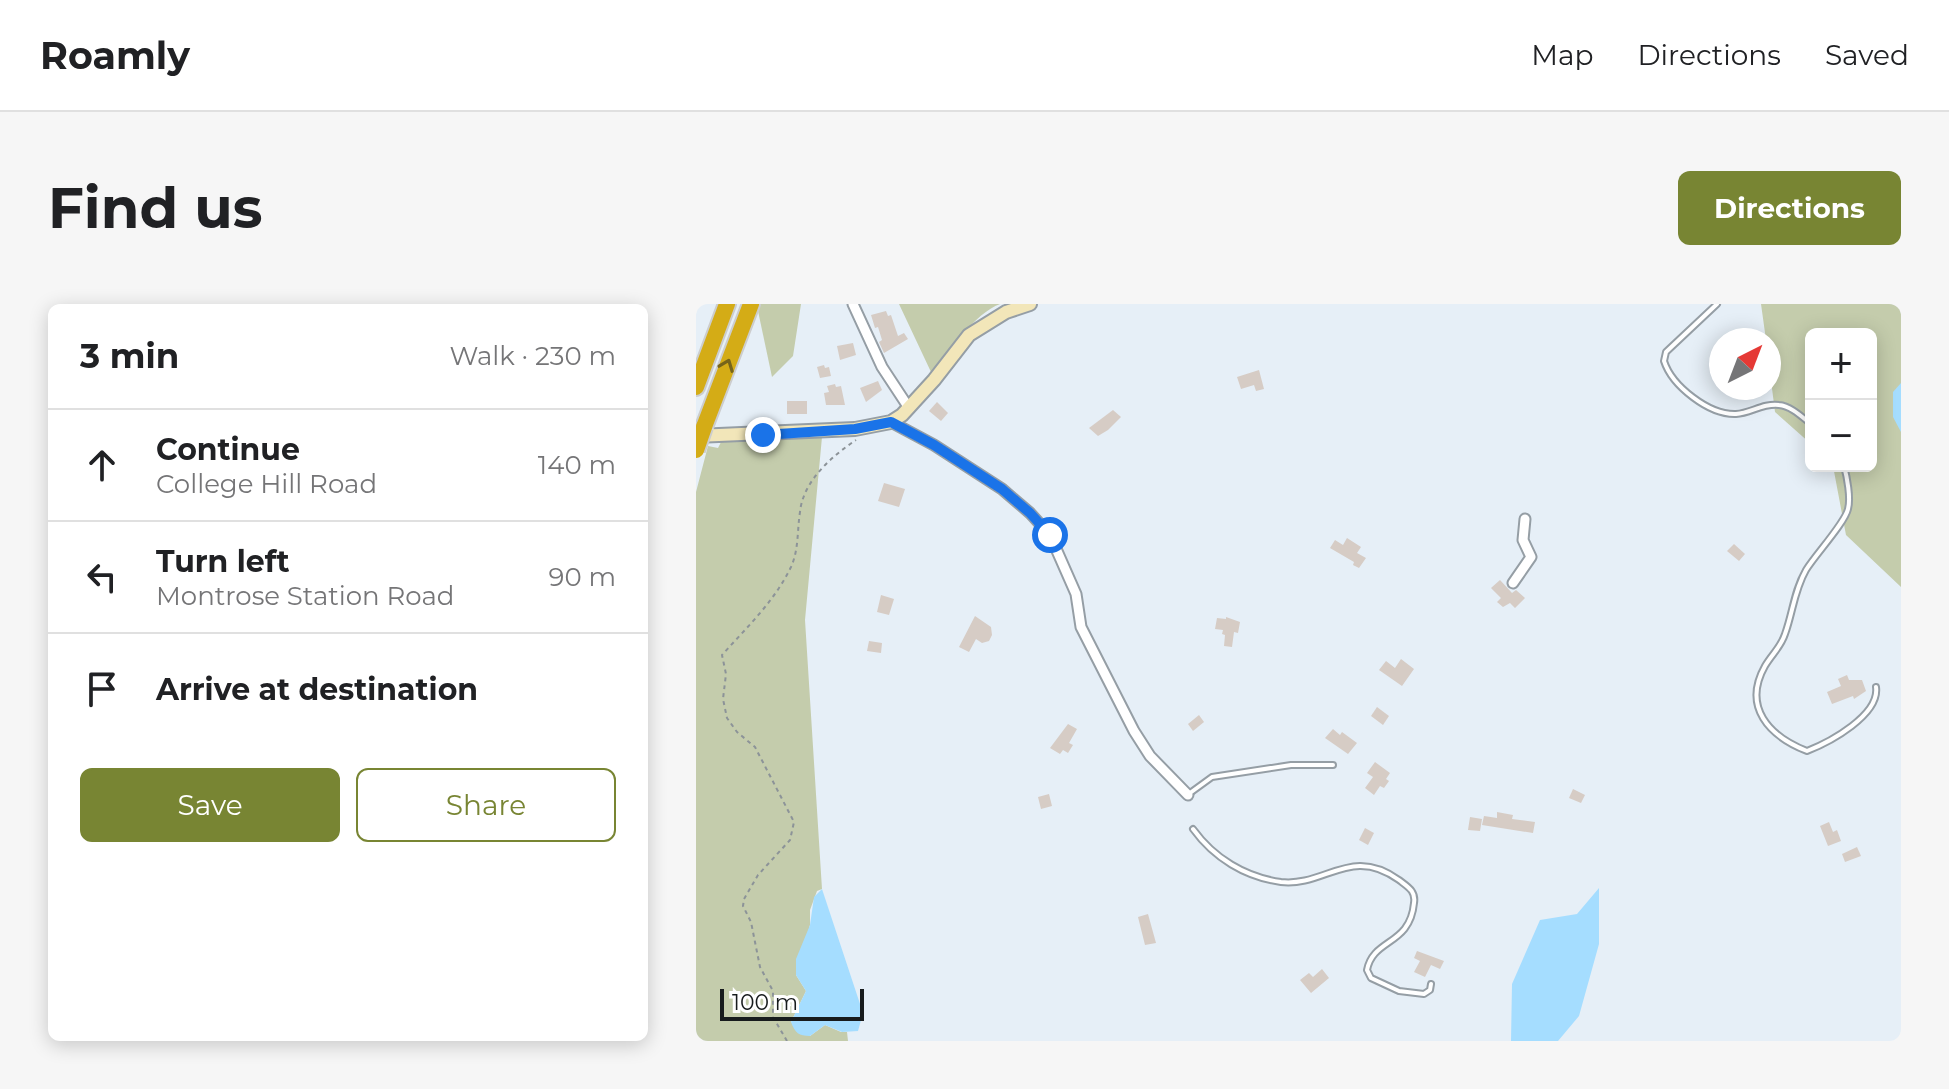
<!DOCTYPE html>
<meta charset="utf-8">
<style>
:root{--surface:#fff;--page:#f6f6f6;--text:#202124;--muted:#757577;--line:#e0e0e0;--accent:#788533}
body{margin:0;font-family:Montserrat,sans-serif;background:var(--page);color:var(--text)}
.controls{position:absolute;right:24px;top:24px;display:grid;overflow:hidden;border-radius:12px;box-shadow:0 4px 20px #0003}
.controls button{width:72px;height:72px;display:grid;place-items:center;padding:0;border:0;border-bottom:2px solid var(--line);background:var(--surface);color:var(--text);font:40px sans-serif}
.compass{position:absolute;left:1013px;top:24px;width:72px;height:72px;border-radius:50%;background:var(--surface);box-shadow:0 4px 20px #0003;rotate:42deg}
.scale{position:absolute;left:24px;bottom:20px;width:144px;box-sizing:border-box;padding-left:8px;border:4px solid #171b1d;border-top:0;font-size:22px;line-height:28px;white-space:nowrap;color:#171b1d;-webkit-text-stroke:6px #fff;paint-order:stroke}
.stop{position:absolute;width:24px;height:24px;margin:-18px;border:6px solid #1a73e8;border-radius:50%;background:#fff}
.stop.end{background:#1a73e8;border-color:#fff;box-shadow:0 2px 8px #0008}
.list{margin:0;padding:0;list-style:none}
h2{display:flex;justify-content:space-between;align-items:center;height:104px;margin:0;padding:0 32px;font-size:34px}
h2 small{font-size:26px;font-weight:400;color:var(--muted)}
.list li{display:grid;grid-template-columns:52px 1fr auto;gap:24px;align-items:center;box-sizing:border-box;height:112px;padding:0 32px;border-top:2px solid var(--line)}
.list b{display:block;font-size:30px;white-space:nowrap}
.list p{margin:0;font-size:26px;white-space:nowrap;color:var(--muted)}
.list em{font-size:26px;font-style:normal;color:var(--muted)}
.actions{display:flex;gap:16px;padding:24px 32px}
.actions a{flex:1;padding:18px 0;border:2px solid var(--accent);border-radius:12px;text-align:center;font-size:28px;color:var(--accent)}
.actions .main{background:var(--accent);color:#fff}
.icon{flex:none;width:44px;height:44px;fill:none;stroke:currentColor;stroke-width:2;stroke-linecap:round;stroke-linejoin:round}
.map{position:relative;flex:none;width:1205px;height:737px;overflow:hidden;border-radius:12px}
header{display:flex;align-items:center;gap:48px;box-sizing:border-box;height:112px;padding:0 40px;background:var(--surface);border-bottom:2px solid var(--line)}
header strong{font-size:38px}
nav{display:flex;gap:44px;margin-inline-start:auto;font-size:28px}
.intro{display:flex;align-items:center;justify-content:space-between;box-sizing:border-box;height:192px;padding:0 48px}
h1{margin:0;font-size:56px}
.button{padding:20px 36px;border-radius:12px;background:var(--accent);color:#fff;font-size:28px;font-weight:700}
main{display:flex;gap:48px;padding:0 48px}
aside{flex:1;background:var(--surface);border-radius:12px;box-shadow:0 4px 20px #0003}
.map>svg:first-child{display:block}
.green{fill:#c4ccac}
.water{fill:#a5ddff}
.building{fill:#d6ccc5}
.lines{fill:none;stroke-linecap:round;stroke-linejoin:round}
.lane-casing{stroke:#959ea5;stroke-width:8}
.street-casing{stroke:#959ea5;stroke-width:13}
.secondary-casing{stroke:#959ea5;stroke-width:16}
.highway-casing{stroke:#cccdcd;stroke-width:20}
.path{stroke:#8c9398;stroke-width:2;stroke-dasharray:4 4;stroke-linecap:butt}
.lane{stroke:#fff;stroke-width:4}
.street{stroke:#fff;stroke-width:9}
.secondary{stroke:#f2e6b9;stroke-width:12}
.highway{stroke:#d4ac16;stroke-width:16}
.highway-bridge-casing{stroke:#cccdcd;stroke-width:20;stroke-linecap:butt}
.highway-bridge{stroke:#d4ac16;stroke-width:16}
.oneway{stroke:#76641a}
.route{stroke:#1a73e8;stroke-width:10}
</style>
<header>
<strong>Roamly</strong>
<nav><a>Map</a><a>Directions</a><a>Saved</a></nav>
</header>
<div class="intro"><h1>Find us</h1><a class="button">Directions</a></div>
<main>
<aside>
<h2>3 min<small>Walk · 230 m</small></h2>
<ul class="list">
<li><svg class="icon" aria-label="ahead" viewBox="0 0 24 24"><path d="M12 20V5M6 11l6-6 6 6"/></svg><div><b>Continue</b><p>College Hill Road</p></div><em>140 m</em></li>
<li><svg class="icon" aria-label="left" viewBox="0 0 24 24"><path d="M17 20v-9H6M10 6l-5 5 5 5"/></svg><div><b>Turn left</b><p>Montrose Station Road</p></div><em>90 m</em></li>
<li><svg class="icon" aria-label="arrive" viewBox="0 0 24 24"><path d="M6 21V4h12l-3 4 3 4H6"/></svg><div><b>Arrive at destination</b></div></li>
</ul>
<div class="actions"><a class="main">Save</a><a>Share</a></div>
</aside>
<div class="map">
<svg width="1205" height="737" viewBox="0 0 1205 737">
<rect width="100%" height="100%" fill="#e6eff7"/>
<g class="green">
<polygon points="65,0 105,0 97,52 76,73 62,7"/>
<path d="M203,0H304C279,9 253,48 235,68Z"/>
<polygon points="1065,0 1205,0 1205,283 1150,231 1137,162 1175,162 1175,30 1115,30 1115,140 1079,108 1073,61 1073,36 1070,36"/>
<polygon points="126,133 109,316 126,585 121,587 114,606 114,621 100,671 110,687 95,718 114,732 129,721 145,728 151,728 152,737 0,737 0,188 12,142 22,144 25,138"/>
</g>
<g class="water">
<polygon points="1205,79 1205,128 1197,113 1197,88"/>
<polygon points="903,584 903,640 883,712 862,737 815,737 816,680 844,616 881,610"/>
<path d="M126,585L167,709L162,727L146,728L129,721L114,732C103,732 99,729 95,718L110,687L100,671V655L114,621L118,593Z"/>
</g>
<g class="building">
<polygon points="190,7 192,12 195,11 202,32 208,29 212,35 188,49 183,38 186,36 182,23 179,24 175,11"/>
<polygon points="157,39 160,51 144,56 141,42"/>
<polygon points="128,61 129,64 133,63 135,72 124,74 121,63"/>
<polygon points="563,66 568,85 560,87 558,81 545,85 541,73"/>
<polygon points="182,77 186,86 170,98 164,84"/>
<polygon points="139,80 140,83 145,82 149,101 130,101 128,89 133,88 131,82"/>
<rect x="91" y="97" width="20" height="13"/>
<polygon points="241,98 252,109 245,117 233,107"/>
<polygon points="417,106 425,113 412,126 402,132 393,124"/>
<polygon points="188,179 209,185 203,203 182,197"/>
<polygon points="651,234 665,243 661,249 670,254 663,264 657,261 658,258 634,244 639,236 647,241"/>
<polygon points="1038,240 1049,250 1043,257 1031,247"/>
<polygon points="804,276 816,289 820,286 829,294 819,304 814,299 807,303 801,298 805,294 795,284"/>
<polygon points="185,291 198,295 193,311 181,308"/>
<polygon points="279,312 295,323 296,331 293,337 286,339 280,335 273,348 263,343"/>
<polygon points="530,313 544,318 542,329 538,328 536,343 528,342 529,331 526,330 527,326 519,325 521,314 530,315"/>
<polygon points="173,337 186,339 185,349 171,347"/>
<polygon points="705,355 718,365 706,382 683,366 690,357 699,364"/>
<polygon points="1151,371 1153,376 1166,376 1170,387 1158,395 1157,392 1136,400 1131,388 1145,382 1142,375"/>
<polygon points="681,403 693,412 687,421 675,412"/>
<polygon points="503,411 508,418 497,427 492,420"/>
<polygon points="372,420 381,425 373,439 377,441 372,449 367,446 364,450 354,444"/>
<polygon points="637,425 644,431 646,428 661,439 652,450 629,434"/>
<polygon points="679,458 694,469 690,475 693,477 688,484 684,482 678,491 669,484 677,473 671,469"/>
<polygon points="877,485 889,491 885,499 873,494"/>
<polygon points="353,490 356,502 345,505 342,493"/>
<polygon points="801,508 817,511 816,515 839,518 837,529 786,521 788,512 801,514"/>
<polygon points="774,513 786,515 784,527 772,526"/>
<polygon points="1133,518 1137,528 1141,526 1145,537 1132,542 1124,522"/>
<polygon points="669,524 678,529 672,541 663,536"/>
<polygon points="1161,543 1165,552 1149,558 1146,550"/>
<polygon points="452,610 460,639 449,641 442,613"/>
<polygon points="721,647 748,657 744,665 735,661 729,673 718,668 724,657 718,654"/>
<polygon points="626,665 633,674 615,689 604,676 613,669 617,673"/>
</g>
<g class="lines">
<g class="lane-casing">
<g id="lane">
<path d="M1021,0L970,48L968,57C976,82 1013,111 1040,110C1055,109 1067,99 1083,101C1095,102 1106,113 1115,120"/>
<path d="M1148,162C1151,173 1155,194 1152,205C1149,219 1119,251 1110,266C1098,287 1097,308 1089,330C1085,343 1076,350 1069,362C1046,403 1073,432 1111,447C1134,438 1184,411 1180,383"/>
<polyline points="494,489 516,473 595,461 637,461"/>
<path d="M497,525C518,554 549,573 585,578C629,583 655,541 703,576C712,583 720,587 718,599C714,642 677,634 671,666L675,674L703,687L728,690L734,686L735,680"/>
</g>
</g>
<g class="street-casing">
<g id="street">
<polyline points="157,0 186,63 213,104"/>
<polyline points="195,118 238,141 306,185 334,209 354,231 380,290 385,323 438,427 454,452 492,491"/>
<polyline points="817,279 835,253 827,236 829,215"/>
</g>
</g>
<g class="secondary-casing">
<polyline id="secondary" points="0,132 159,125 195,118 206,111 238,76 273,31 310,8 334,0"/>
</g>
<g class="highway-casing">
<g id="highway">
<polyline points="0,83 31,0"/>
<polyline points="8,123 55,0"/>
</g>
</g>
<path class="path" d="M91,737L77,713V687L64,663L55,618L47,602L48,595L62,571L94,536L98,518L59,443L41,428L31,414L27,395L30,370L26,351C51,323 78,298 95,263C103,245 101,227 104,208C107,177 136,152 160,136"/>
<use href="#lane" class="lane"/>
<use href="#street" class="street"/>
<use href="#secondary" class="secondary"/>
<use href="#highway" class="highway"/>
<g class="highway-bridge-casing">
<polyline id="highway-bridge" points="0,146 8,123"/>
</g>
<use href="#highway-bridge" class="highway-bridge"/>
</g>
<defs><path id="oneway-chevron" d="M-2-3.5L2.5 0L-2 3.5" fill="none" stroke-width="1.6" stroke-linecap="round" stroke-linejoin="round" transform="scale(2)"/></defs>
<use class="oneway" href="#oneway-chevron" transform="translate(31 61) rotate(-69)"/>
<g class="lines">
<polyline class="route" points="67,131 159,125 195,118 238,141 306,185 334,209 354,231"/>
</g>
</svg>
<div class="controls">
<button>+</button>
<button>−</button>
</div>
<svg class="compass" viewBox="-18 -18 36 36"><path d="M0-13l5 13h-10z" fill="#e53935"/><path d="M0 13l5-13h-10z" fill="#757577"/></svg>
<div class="scale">100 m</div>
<div class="stop" style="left:354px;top:231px"></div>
<div class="stop end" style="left:67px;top:131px"></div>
</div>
</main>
